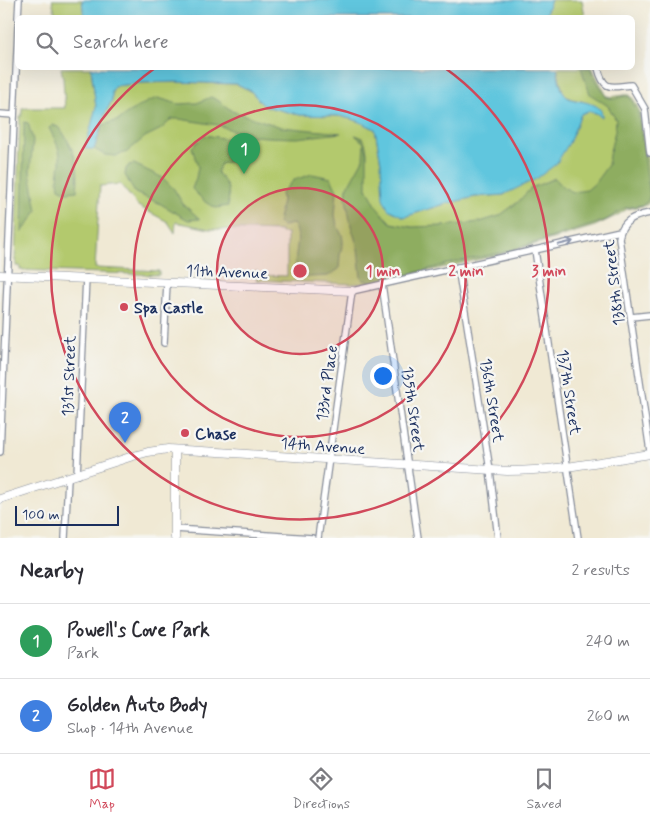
<!DOCTYPE html>
<meta charset="utf-8">
<style>
:root{--surface:#fff;--page:#f7f7f7;--text:#2b2b33;--muted:#7c7c81;--line:#e1e1e2;--accent:#d1495b}
body{margin:0;font-family:Mynerve,sans-serif;background:var(--page);color:var(--text)}
.scale{position:absolute;left:15px;bottom:12px;width:104px;box-sizing:border-box;padding-left:5px;border:2px solid #1b2f5e;border-top:0;font-size:14px;line-height:18px;white-space:nowrap;color:#1b2f5e;-webkit-text-stroke:4px #f6f6f2;paint-order:stroke}
.you{position:absolute;left:382px;top:375px;width:18px;height:18px;margin:-12px;border:4px solid #fff;border-radius:50%;background:#1a73e8;box-shadow:0 0 0 8px #1a73e833}
.badge{display:grid;place-items:center;width:32px;height:32px;border-radius:50%;background:var(--accent);color:#fff;font-size:16px;font-weight:700}
.pin{position:absolute;translate:-50% -41px;filter:drop-shadow(0 1px 2px #0008)}
.pin::after{content:'';position:absolute;top:26px;width:18px;height:15px;background:inherit;clip-path:polygon(0 0,100% 0,50% 100%)}
.list{margin:0;padding:0;list-style:none}
h2{display:flex;justify-content:space-between;align-items:center;height:65px;margin:0;padding:0 20px;font-size:21px}
h2 small{font-size:16px;font-weight:400;color:var(--muted)}
.list li{display:grid;grid-template-columns:32px 1fr auto;gap:15px;align-items:center;box-sizing:border-box;height:75px;padding:0 20px;border-top:1px solid var(--line)}
.list b{display:block;font-size:19px;white-space:nowrap}
.list p{margin:0;font-size:16px;white-space:nowrap;color:var(--muted)}
.list em{font-size:16px;font-style:normal;color:var(--muted)}
.icon{flex:none;width:28px;height:28px;fill:none;stroke:currentColor;stroke-width:2;stroke-linecap:round;stroke-linejoin:round}
.map{position:relative;flex:none;width:650px;height:538px;overflow:hidden}
.search{position:absolute;background:var(--surface);box-shadow:0 5px 20px #0002;left:15px;right:15px;top:15px;height:55px;display:flex;align-items:center;gap:12px;box-sizing:border-box;padding:0 18px;border-radius:8px;color:var(--muted);font-size:19px}
.sheet{height:215px;background:var(--surface)}
nav{display:flex;justify-content:space-around;align-items:center;box-sizing:border-box;height:70px;border-top:1px solid var(--line);background:var(--surface);font-size:14px;color:var(--muted)}
nav a{display:grid;justify-items:center;gap:2px}
nav .on{color:var(--accent)}
.map>svg:first-child{display:block}
.green{fill:#b3c96d;stroke:#677c66}
.forest{fill:#8ead60;stroke:#546e5f}
.water{fill:#60c6de;stroke:#3e7a9e}
.lines{fill:none;stroke-linecap:round;stroke-linejoin:round}
.street-casing{stroke:#868c99;stroke-width:8}
.secondary-casing{stroke:#868c99;stroke-width:9}
.street{stroke:#fff;stroke-width:5.5}
.secondary{stroke:#fff;stroke-width:8}
.oneway{stroke:#8d97ae}
.ring{fill:none;stroke:#d1495b;stroke-width:2.5}
.poi-dot{fill:#d1495b;stroke:#f6f6f2;stroke-width:2}
.labels{text-anchor:middle;stroke-width:4.5;stroke-linejoin:round;paint-order:stroke}
.street-label{font-size:16px;fill:#1b2f5e;stroke:#f6f6f2}
.poi-label{font-size:16px;font-weight:bold;fill:#1b2f5e;stroke:#f6f6f2;text-anchor:start}
.centre{fill:#d1495b;stroke:#f6f6f2;stroke-width:2.5}
.ring-label{font-size:15px;text-anchor:middle;font-weight:bold;fill:#d1495b;stroke:#f6f6f2;stroke-width:4.5;stroke-linejoin:round;paint-order:stroke}
</style>
<div class="map">
<svg width="650" height="538" viewBox="0 0 650 538">
<rect width="100%" height="100%" fill="#f6f6f2"/>
<filter id="ink" filterUnits="userSpaceOnUse"><feTurbulence type="fractalNoise" baseFrequency=".02" numOctaves="2"/><feDisplacementMap in="SourceGraphic" scale="10" xChannelSelector="R" yChannelSelector="G"/><feConvolveMatrix kernelMatrix="1 2 1 2 8 2 1 2 1" color-interpolation-filters="sRGB"/></filter>
<filter id="wash" filterUnits="userSpaceOnUse"><feTurbulence type="fractalNoise" baseFrequency=".0096" numOctaves="4" result="noise"/><feDisplacementMap in="SourceGraphic" scale="20" xChannelSelector="R" yChannelSelector="G"/><feGaussianBlur stdDeviation="1.12" result="paint"/><feColorMatrix in="noise" values="0 0 0 0 0 0 0 0 0 0 0 0 0 0 0 0 0 1.4 0 .05"/><feComposite in="paint" operator="in"/></filter>
<g filter="url(#wash)">
<rect width="100%" height="100%" fill="#f0e9d4"/>
<g class="green">
<polygon points="52,0 82,0 84,17 56,17"/>
<polygon points="551,0 582,0 585,17 544,18"/>
<path d="M61,68H91L96,107L86,148L112,100V91L115,86L141,83L175,82L237,84L251,91L264,106L300,115L339,116L358,121L375,129L381,163L404,217L445,204L475,197L504,195L569,143L581,114L588,111L596,113L602,117L582,101L571,99L566,96L563,92L557,68H592L607,96C615,98 622,94 630,95L634,100L640,112L650,178V202L646,205L627,209L618,215L595,226L499,255L374,283H375L352,284L256,280L257,277H256V270L257,274L258,275L287,276V233H281V231L209,229L176,222L175,233L168,222L138,206L120,184L100,186L95,268L159,271V275L20,270V266H16V261H15L20,116H22V108H65L63,78Z"/>
</g>
<g class="forest">
<polygon points="581,68 591,68 592,73 606,97 614,99 624,96 630,97 638,112 650,196 647,202 642,205 625,208 606,220 592,225 505,252 452,263 375,283 363,280 361,277 358,248 351,226 346,199 347,188 363,159 364,143 355,135 361,137 365,142 367,152 367,188 378,209 391,223 412,227 443,226 480,222 499,216 518,202 531,188 555,178 563,187 573,192 587,190 594,184 608,165 609,155 615,131 616,120 608,106 590,94"/>
<polygon points="211,97 219,101 232,111 281,127 341,133 297,138 267,137 245,135 218,125 179,119 172,119 161,129 145,137 127,152 116,156 105,155 94,149 103,125 119,120 127,113 149,101 158,98 179,104 197,103"/>
<polygon points="24,122 28,123 33,140 30,171 37,211 22,233"/>
<path d="M53,125L60,128C74,149 80,165 77,191L67,192L59,188C57,177 59,173 60,163C62,151 54,138 49,128Z"/>
<path d="M205,135L233,140L250,152V158L221,163L217,172C228,186 230,187 228,206L216,208L205,202L192,189L196,178L198,167L192,147Z"/>
<polygon points="134,164 163,178 174,189 183,204 200,219 188,220 159,203 135,193 125,175 126,169 129,165"/>
<path d="M312,174L331,178L337,191L335,215L337,226L342,235L343,241L340,255L339,269L328,276L309,277L298,276C289,262 305,237 293,224L283,226L278,223L282,200L281,193L294,180Z"/>
</g>
<g class="water">
<polygon points="82,0 551,0 544,18 84,18"/>
<path d="M91,68H557C559,76 560,92 567,97C575,103 604,100 602,117L596,113L588,111L581,114L569,143L556,164L536,179L503,195L475,197L445,204L404,217L388,209L383,198L381,163L375,129L358,121L339,116L300,115L264,106L251,91L237,84L175,82L141,83L115,86L112,91V100L105,114L94,149H85L96,107Z"/>
</g>
</g>
<g filter="url(#ink)">
<g class="lines">
<g class="street-casing">
<g id="street">
<polyline points="18,18 19,0"/>
<path d="M598,68C604,91 610,87 631,85L645,109L650,153"/>
<polyline points="0,114 14,115"/>
<path d="M650,213C634,216 622,220 619,238L650,451"/>
<polyline points="535,250 578,538"/>
<polyline points="458,267 490,470 498,538"/>
<polyline points="382,284 418,538"/>
<polyline points="631,317 650,315"/>
<polyline points="164,343 167,283"/>
<polyline points="0,452 18,25"/>
<polyline points="77,475 86,278"/>
<polyline points="175,529 312,538"/>
<polyline points="65,538 68,478"/>
<polyline points="318,538 352,291 620,231"/>
</g>
</g>
<g class="secondary-casing">
<g id="secondary">
<polyline points="0,275 352,291"/>
<path d="M0,499L130,457L148,452L168,449L218,452L507,471C555,471 603,461 650,454"/>
<polyline points="175,538 175,450"/>
</g>
</g>
<use href="#street" class="street"/>
<use href="#secondary" class="secondary"/>
</g>
<defs><path id="oneway-shaft" d="M-6 0H5M1.5-3L5.5 0L1.5 3" fill="none" stroke-width="1.6" stroke-linecap="round" stroke-linejoin="round" transform="scale(1.25)"/></defs>
<use class="oneway" href="#oneway-shaft" transform="translate(566 243) rotate(-13)"/>
</g>
<circle cx="300" cy="271" r="83" fill="#d1495b" fill-opacity=".12"/>
<g class="ring">
<circle cx="300" cy="271" r="83"/>
<circle cx="300" cy="271" r="166"/>
<path d="M445 68A249 249 0 1 1 155 68"/>
</g>
<g class="poi-dot">
<circle cx="124" cy="307" r="5"/>
<circle cx="185" cy="433" r="5"/>
</g>
<g class="labels">
<g class="street-label">
<text transform="translate(227 271) rotate(2)" y="6">11th Avenue</text>
<text transform="translate(613 283) rotate(-97)" y="6">138th Street</text>
<text transform="translate(68 376) rotate(-88)" y="6">131st Street</text>
<text transform="translate(326 383) rotate(-82)" y="6">133rd Place</text>
<text transform="translate(570 392) rotate(81)" y="6">137th Street</text>
<text transform="translate(493 400) rotate(81)" y="6">136th Street</text>
<text transform="translate(414 409) rotate(82)" y="6">135th Street</text>
<text transform="translate(323 445) rotate(4)" y="6">14th Avenue</text>
</g>
<g class="poi-label">
<text x="134" y="313">Spa Castle</text>
<text x="195" y="439">Chase</text>
</g>
</g>
<circle cx="300" cy="271" r="8" class="centre"/>
<g class="ring-label">
<text x="383" y="276">1 min</text>
<text x="466" y="276">2 min</text>
<text x="549" y="276">3 min</text>
</g>
</svg>
<div class="scale">100 m</div>
<div class="you"></div>
<div class="pin badge" style="left:244px;top:174px;background:#2e9e5b">1</div>
<div class="pin badge" style="left:125px;top:443px;background:#3f7fe0">2</div>
<div class="search"><svg class="icon" aria-label="search" viewBox="0 0 24 24"><circle cx="10" cy="10" r="6"/><path d="M15 15l6 6"/></svg>Search here</div>
</div>
<section class="sheet">
<h2>Nearby<small>2 results</small></h2>
<ul class="list">
<li><span class="badge" style="background:#2e9e5b">1</span><div><b>Powell's Cove Park</b><p>Park</p></div><em>240 m</em></li>
<li><span class="badge" style="background:#3f7fe0">2</span><div><b>Golden Auto Body</b><p>Shop · 14th Avenue</p></div><em>260 m</em></li>
</ul>
</section>
<nav>
<a class="on"><svg class="icon" aria-label="map" viewBox="0 0 24 24"><path d="M3 6l6-2 6 2 6-2v14l-6 2-6-2-6 2zM9 4v14M15 6v14"/></svg>Map</a>
<a><svg class="icon" aria-label="directions" viewBox="0 0 24 24"><path d="M12 3l9 9-9 9-9-9zM9 14v-3h6M13 9l2 2-2 2"/></svg>Directions</a>
<a><svg class="icon" aria-label="saved" viewBox="0 0 24 24"><path d="M7 4h10v16l-5-4-5 4z"/></svg>Saved</a>
</nav>
